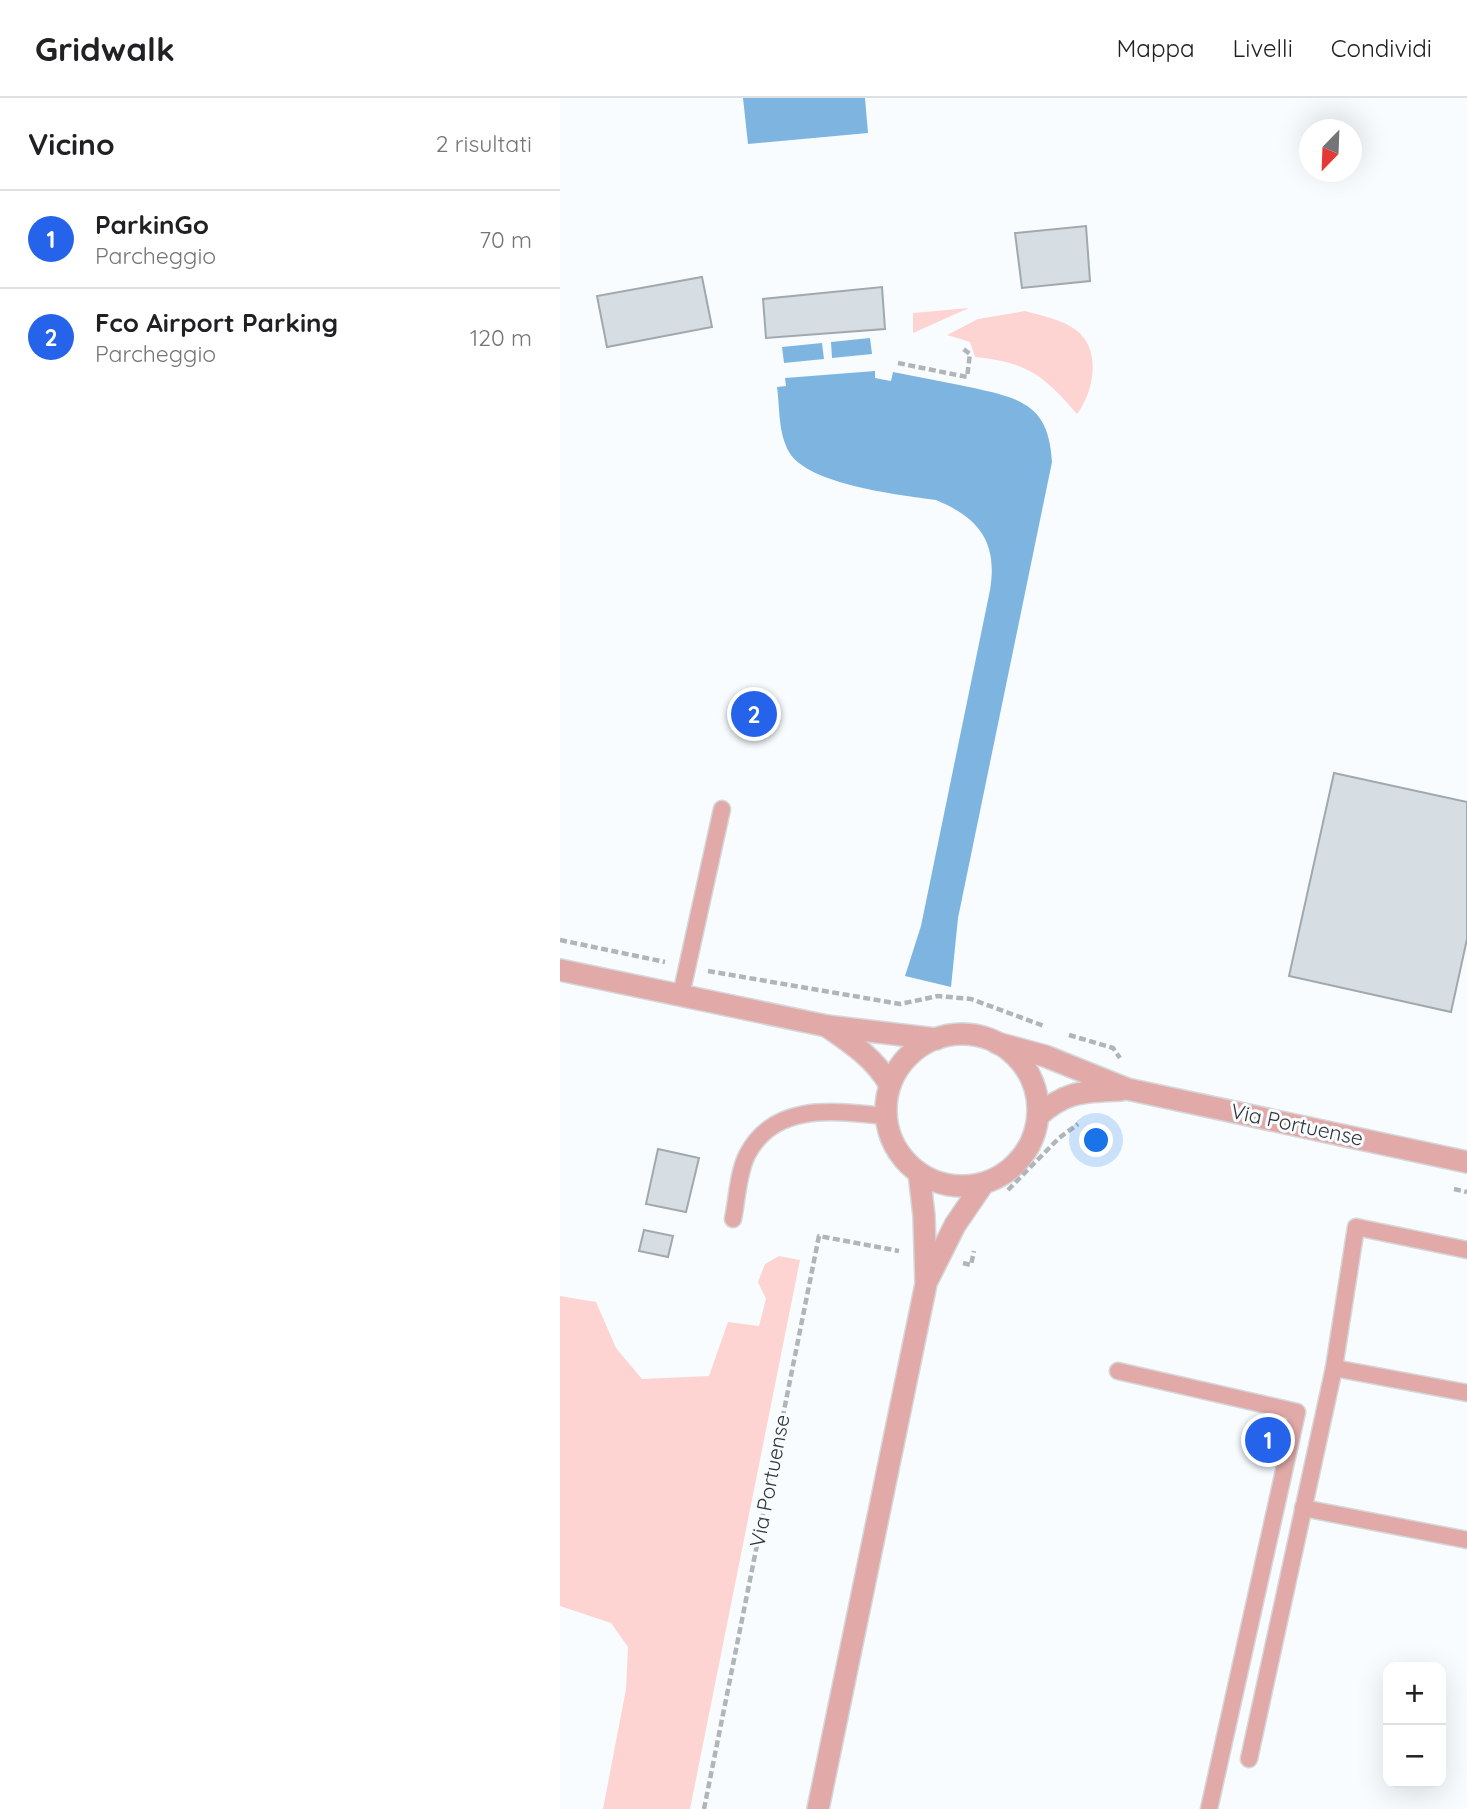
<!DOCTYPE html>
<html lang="it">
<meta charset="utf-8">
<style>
:root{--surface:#fff;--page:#f2f2f2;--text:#202124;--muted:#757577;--line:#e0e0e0;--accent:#2563eb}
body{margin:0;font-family:Quicksand,sans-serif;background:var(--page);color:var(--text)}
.controls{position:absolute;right:21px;bottom:21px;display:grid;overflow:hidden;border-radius:14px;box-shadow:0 7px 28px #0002}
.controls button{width:63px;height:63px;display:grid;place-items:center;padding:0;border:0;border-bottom:2px solid var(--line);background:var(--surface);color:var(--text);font:35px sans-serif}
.compass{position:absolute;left:739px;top:21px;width:63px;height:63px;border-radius:50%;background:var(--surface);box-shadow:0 7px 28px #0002;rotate:203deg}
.you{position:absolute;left:537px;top:1043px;width:24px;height:24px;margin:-18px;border:5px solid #fff;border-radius:50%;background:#1a73e8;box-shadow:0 0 0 10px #1a73e833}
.badge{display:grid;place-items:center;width:46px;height:46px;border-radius:50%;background:var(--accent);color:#fff;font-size:23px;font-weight:700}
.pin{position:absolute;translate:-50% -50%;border:4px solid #fff;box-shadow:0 2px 7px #0006}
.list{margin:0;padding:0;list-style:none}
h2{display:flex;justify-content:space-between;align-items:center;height:91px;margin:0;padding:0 28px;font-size:30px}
h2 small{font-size:23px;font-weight:400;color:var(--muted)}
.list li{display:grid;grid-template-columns:46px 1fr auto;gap:21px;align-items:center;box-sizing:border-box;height:98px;padding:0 28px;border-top:2px solid var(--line)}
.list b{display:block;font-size:26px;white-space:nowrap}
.list p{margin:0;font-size:23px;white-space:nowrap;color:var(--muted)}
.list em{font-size:23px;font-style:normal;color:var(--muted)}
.map{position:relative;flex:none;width:907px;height:1711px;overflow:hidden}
header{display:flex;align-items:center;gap:42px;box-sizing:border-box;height:98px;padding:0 35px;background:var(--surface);border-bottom:2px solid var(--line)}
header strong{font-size:33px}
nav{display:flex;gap:38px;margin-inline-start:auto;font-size:24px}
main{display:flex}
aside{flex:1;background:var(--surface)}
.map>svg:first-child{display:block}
.green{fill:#fed4d2}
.water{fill:#7eb5e0}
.building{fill:#d6dee4;stroke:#a1a8ae;stroke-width:2}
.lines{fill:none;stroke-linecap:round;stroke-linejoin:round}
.service-casing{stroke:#d4d8da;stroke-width:19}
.tertiary-casing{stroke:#d4d8da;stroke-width:24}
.path{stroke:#b1b5b7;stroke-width:4.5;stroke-dasharray:7 3.5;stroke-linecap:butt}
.service{stroke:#e1aaa8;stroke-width:16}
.tertiary{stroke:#e1aaa8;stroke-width:21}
.labels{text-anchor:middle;stroke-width:6;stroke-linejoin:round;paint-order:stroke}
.street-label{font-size:21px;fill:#323537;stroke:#f8fcfe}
</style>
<header>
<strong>Gridwalk</strong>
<nav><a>Mappa</a><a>Livelli</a><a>Condividi</a></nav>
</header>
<main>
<aside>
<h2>Vicino<small>2 risultati</small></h2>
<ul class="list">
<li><span class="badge">1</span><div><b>ParkinGo</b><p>Parcheggio</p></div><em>70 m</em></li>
<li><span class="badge">2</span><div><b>Fco Airport Parking</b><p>Parcheggio</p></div><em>120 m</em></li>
</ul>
</aside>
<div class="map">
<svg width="907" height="1711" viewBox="0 0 907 1711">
<rect width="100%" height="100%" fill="#f8fcfe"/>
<g class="green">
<polygon points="409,210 353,235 353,215"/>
<path d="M465,213C482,218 501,221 516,232C542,251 534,294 517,316C484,278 467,264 415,259L410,244L387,237L418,221Z"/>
<polygon points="219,1158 240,1162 130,1711 43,1711 66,1591 68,1549 51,1525 0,1508 0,1198 36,1204 56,1250 82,1281 149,1278 168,1224 199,1228 206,1201 198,1184 205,1166"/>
</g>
<g class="water">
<polygon points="183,0 305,0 308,35 188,46"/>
<polygon points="310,240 312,256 272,260 271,244"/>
<polygon points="262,245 264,261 224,265 222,249"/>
<path d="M315,273V280L331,283L333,274C360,279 388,285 414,290C463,301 489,308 492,364L398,820L391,889L345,878L361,828L430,492C438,444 419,420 376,402C340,397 248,387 229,354C218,334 220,311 217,289L226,288L225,280Z"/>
</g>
<g class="building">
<polygon points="526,128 530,183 462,190 455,135"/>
<polygon points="142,179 152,229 47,249 37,198"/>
<polygon points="322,189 325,231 206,240 203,201"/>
<polygon points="774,675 907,704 907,841 891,914 729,878"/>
<polygon points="98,1051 139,1060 126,1114 86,1106"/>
<polygon points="84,1132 113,1138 108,1159 79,1153"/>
</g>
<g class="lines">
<g class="service-casing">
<g id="service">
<polyline points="121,897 162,711"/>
<path d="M173,1121C177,1102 178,1075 187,1057C214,1004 274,1013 324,1018"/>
<polyline points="774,1270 796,1129 907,1152"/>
<polyline points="558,1273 737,1314 649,1711"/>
<polyline points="743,1410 907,1442"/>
<polyline points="689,1661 774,1270 907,1295"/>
</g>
</g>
<g class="tertiary-casing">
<g id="tertiary">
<polyline points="0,872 267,928 376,941"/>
<path d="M268,929C293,946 315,961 330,987"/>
<circle cx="402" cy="1012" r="76"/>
<polyline points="437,945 485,958 567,991 907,1064"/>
<path d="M478,1018C507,992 525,994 561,992"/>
<polyline points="368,1181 395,1127 423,1086"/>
<polyline points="258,1711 366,1186 364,1118 359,1075"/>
</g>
</g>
<g class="path">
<polyline points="338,265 407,279 410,256 402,250"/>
<polyline points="0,842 105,864"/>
<polyline points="148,873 340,906 378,898 411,901 484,928"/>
<polyline points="509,937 553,950 560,960"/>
<polyline points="894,1091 907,1094"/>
<polyline points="448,1092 499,1040 518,1026"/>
<polyline points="403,1165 411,1167 414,1153"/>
<polyline points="144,1711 259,1138 339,1153"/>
</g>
<use href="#service" class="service"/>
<use href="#tertiary" class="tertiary"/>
</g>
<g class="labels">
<g class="street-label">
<text transform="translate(737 1027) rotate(12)" y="7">Via Portuense</text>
<text transform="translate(210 1383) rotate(-79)" y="7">Via Portuense</text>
</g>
</g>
</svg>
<div class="controls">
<button>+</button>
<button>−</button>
</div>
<svg class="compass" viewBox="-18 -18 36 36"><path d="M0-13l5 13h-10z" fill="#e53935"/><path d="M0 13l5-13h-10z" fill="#757577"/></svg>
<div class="you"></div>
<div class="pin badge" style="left:708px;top:1342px">1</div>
<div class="pin badge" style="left:194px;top:616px">2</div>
</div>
</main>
